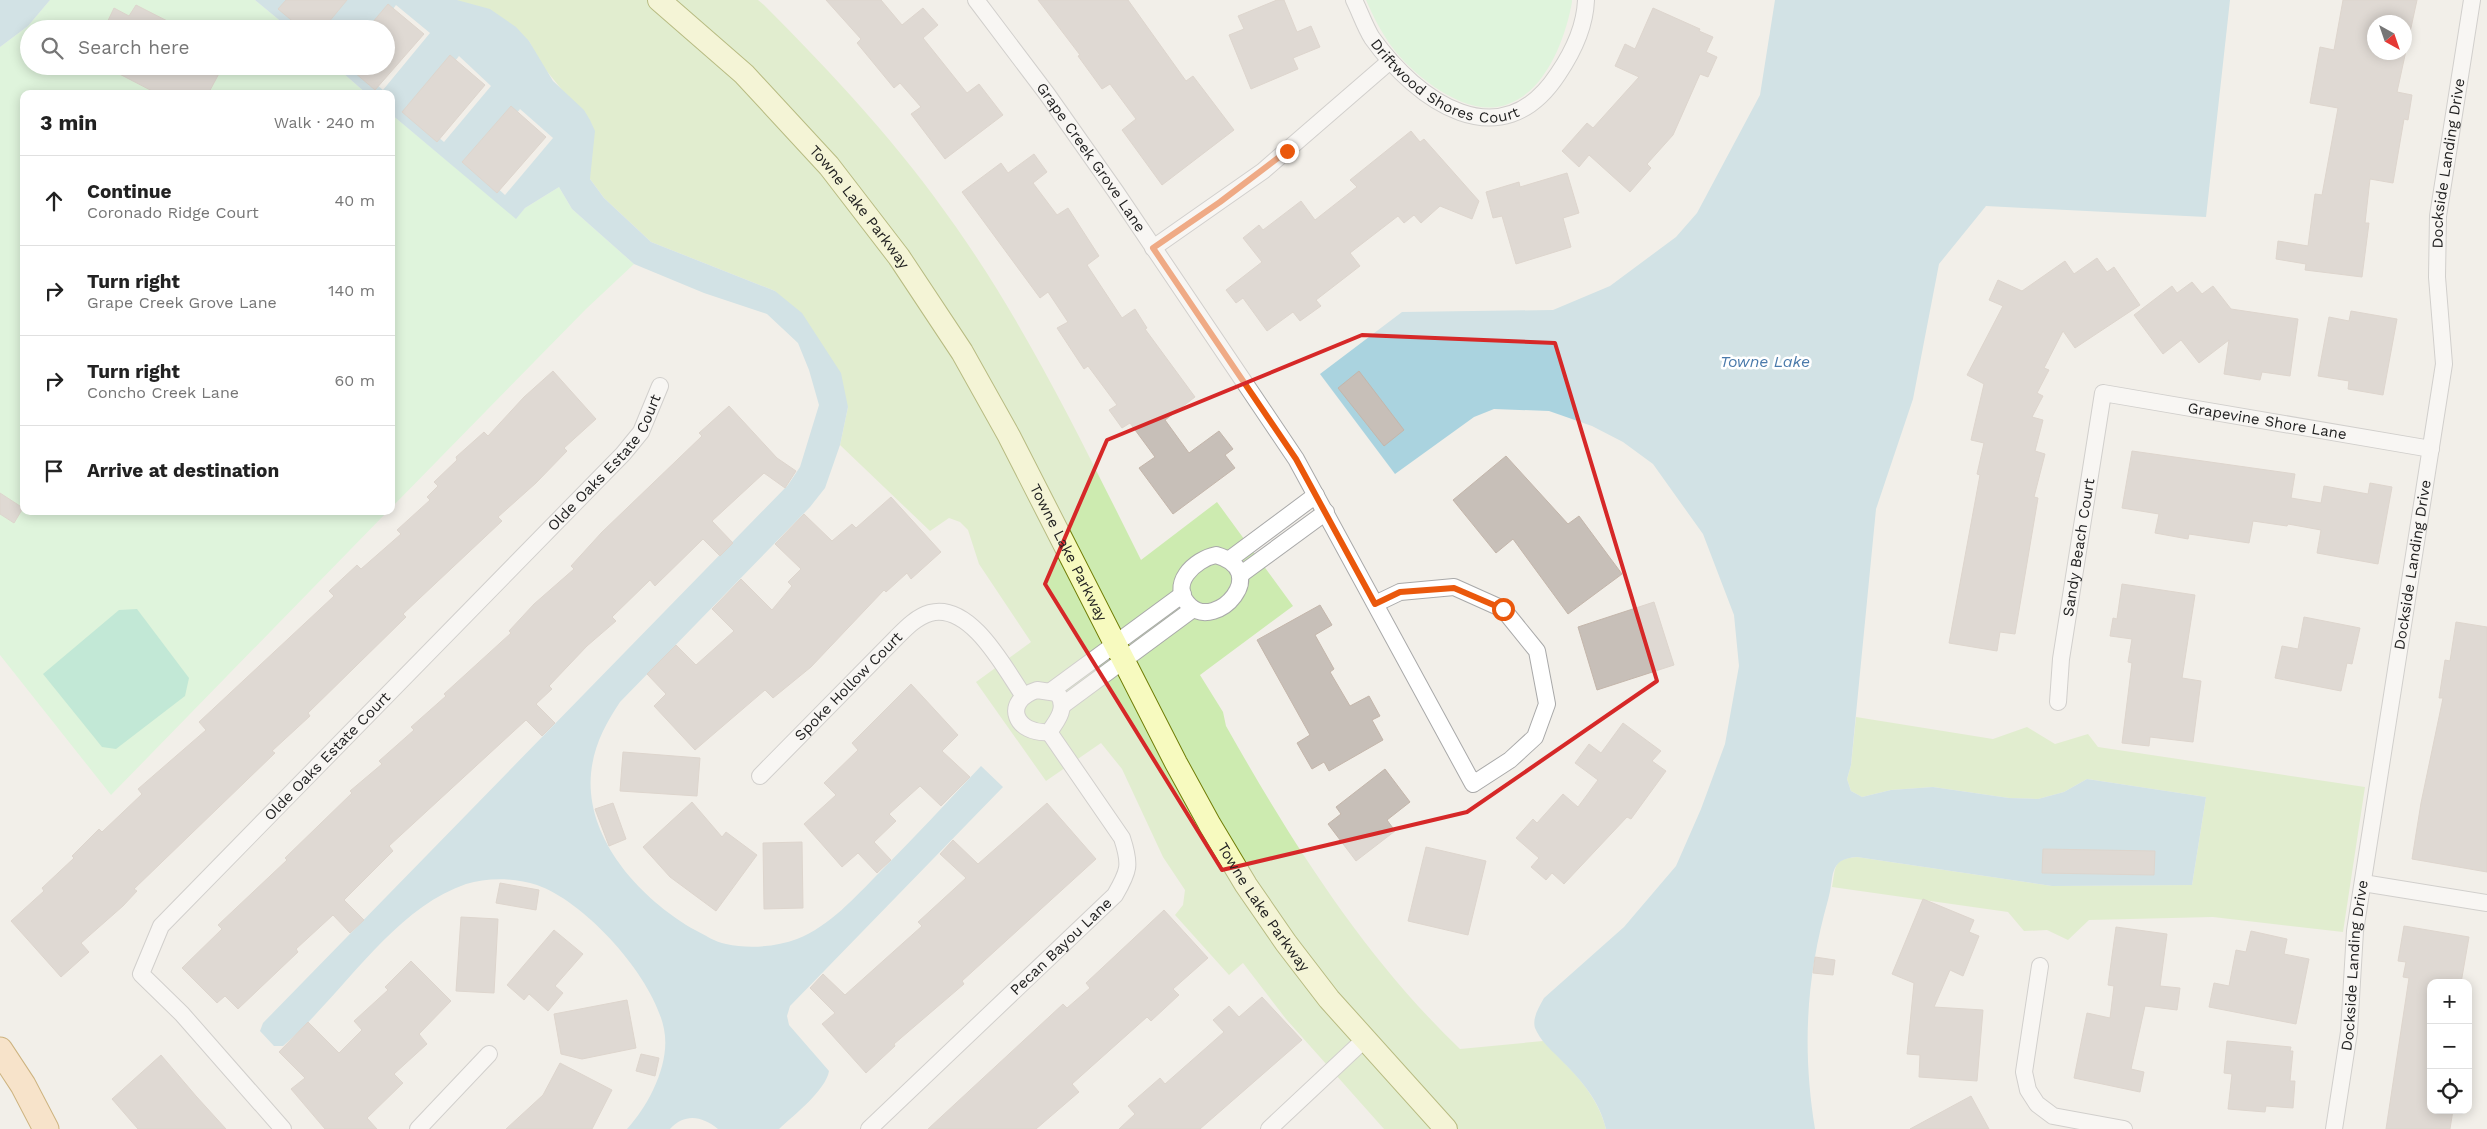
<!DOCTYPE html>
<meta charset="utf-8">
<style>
:root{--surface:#fff;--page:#f2f2f2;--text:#222;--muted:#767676;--line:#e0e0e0}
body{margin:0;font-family:"Work Sans",sans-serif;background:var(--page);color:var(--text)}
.controls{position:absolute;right:15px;bottom:15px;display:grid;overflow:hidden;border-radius:10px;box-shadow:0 2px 12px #0003}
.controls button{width:45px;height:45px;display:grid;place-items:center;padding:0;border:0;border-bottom:1px solid var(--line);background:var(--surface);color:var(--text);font:25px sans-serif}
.compass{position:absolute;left:2367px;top:15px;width:45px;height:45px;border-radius:50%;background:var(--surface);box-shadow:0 2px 12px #0003;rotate:140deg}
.stop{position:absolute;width:15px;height:15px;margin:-11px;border:4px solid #ea580c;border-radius:50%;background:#fff}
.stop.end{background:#ea580c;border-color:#fff;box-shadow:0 1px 5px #0008}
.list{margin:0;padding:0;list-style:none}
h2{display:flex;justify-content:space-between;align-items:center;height:65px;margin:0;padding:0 20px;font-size:21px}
h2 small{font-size:16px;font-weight:400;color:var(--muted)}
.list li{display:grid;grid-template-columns:32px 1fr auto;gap:15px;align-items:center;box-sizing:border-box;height:90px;padding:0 20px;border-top:1px solid var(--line)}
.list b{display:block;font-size:19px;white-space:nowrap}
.list p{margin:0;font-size:16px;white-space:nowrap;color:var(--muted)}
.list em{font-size:16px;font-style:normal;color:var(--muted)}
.icon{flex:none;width:28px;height:28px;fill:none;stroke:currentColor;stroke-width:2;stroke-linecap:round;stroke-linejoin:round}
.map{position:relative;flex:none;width:2487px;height:1129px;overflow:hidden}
.search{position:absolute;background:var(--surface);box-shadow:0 2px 12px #0003;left:20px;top:20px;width:375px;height:55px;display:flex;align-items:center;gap:12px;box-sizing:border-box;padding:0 18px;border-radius:28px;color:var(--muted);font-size:19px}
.panel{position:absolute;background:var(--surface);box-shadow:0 2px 12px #0003;left:20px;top:90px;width:375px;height:425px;border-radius:10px}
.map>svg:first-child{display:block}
.grass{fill:#cdebb0}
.park{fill:#c8facc}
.pitch{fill:#88e0be}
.water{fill:#aad3df}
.pier{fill:#f2efe9}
.building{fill:#c7bfb8;stroke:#c4b6ab;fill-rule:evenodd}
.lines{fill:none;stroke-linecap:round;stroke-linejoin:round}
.street-casing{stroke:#a9a9a9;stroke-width:18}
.secondary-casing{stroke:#707d05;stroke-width:24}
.primary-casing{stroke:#a06b00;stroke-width:27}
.street{stroke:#fff;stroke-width:16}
.secondary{stroke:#f7fabf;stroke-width:22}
.primary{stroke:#fcd6a4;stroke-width:25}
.route{stroke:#ea580c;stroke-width:6}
.marked{fill:none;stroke:#d62828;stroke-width:4;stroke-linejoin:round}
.labels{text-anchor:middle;stroke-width:5;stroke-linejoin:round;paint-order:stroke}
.street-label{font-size:15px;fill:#222;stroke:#fff}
.water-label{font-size:16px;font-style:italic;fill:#4a7aab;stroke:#fff}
</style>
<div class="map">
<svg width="2487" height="1129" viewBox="0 0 2487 1129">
<rect width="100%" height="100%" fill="#f2efe9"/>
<g class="grass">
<path d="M457,0H758L764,5C833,74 900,146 956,227C1029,331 1084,446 1141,560L1217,502L1293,606L1200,675L1223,712L1226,726C1291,841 1364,957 1460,1049L1543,1041C1569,1068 1597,1092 1606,1129H1384L1286,1019L1243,963L1229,975L1175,915L1183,905L1185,890L1163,857L1122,769L1101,743L1046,781L976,682L1031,642L979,564L968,530L960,522L949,518L930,531L840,445L848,407L775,291L651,242L604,198L590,179L567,96L541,64L529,41Z"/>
<path d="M1856,717L1993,739L2027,727L2055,744L2088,734L2098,747L2365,787L2343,932L2213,917L2089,920L2068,940L2047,930L2024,931L2008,912L1832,887C1836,867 1832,859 1857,857L2052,886L2192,885L2206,797L2087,779L2064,792L2038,799L2009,798L1933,787L1891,790L1862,797L1851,791L1847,779L1851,765Z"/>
</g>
<g class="park">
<polygon points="50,0 255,0 290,29 29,29 29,66 335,66 367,94 24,94 24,511 388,511 111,795 0,655 0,47 28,26"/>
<path d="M1366,0H1572V2C1565,41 1543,100 1497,107C1460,113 1412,74 1392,47C1381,32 1373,16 1366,0Z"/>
<polygon points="391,114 516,218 525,208 559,187 572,209 634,264 586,309 391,508"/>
</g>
<polygon class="pitch" points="137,609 189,678 185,696 116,749 102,747 43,674 119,610"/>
<g class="water">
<polygon points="0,0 50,0 28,26 0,47"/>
<path d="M255,0H457L490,9L516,27L529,41L553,81L584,110L590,120L595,131L590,179L604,198L651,242L775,291L802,313L841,373L848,407L840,445L825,488L810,507L620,702C601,730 588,759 591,793C596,851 647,903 695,930C705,935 715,942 726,944C748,949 776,947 797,939C830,926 855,897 879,873C914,838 947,802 981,766L1003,787L790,1006L787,1016L789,1025L829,1071C826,1090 794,1115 779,1129H718C702,1116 685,1113 670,1129H627C649,1105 671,1063 664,1029C654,978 586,902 537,885C516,878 488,877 466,884C392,909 341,997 283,1046H274L260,1031L263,1023L788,485L800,467L819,405L809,370L798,343L767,314L704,293L634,264L572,209L559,187L525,208L516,219L391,114V94H367L335,66H386V29H290Z"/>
<path d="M1775,0H2230L2206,217L1986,206L1939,264L1913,399L1876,509L1851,765L1847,779L1851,791L1862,797L1891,790L1933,787L2009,798L2038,799L2064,792L2087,779L2206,797L2192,885L2052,886L1857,857C1827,859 1835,877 1828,900C1806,978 1802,1049 1815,1129H1606C1599,1099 1580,1079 1559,1058C1550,1049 1540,1040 1535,1028C1532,1018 1539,1007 1544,998L1624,927L1676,866L1701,809L1725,744L1739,666L1734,615L1703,534L1653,464L1623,442L1592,426L1549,411L1494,409L1474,417L1395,474L1320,374L1402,312L1553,310L1610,286L1676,237L1697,213L1760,95Z"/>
</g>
<g class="pier">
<polygon points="396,5 430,33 383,90 355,66 386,66 386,29 378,29"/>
<polygon points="459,56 491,86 444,142 412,115"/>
<polygon points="520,109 553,138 505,195 474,167"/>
</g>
<g class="building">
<polygon points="286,0 347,0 323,29 302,29 278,9"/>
<polygon points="826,0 881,0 902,25 923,8 938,25 923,38 967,93 979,84 1003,115 945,159 911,114 921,107 900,83 894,88 857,43 861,39"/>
<polygon points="1038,0 1128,0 1186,81 1193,76 1234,130 1162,185 1122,130 1136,119 1110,84 1102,89 1078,56 1080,55"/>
<polygon points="1277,0 1284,0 1297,32 1311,26 1320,47 1293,58 1298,69 1251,89 1229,35 1244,29 1238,16"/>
<path d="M2343,0H2417L2397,92L2412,95L2408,120L2404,119L2393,183L2370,179L2365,223H2369L2362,277L2305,270L2306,264L2276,259L2278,241L2308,246L2315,194L2322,195L2338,108L2310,103L2320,47L2334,50ZM2374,22H2404V52H2374Z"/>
<polygon points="388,4 424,34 375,90 347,66 386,66 386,29 367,29"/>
<polygon points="136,5 183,29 104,29 114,8 129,16"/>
<polygon points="1653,8 1700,29 1699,31 1713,37 1706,52 1717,57 1708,77 1700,74 1673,135 1647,164 1651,168 1630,192 1589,155 1579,167 1562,151 1587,123 1593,128 1639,77 1615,66 1625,44 1635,49"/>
<polygon points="450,55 485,85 437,142 402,112"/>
<polygon points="104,66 223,66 208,94 158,94"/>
<polygon points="511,106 546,137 497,193 462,162"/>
<polygon points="1411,131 1420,142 1424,139 1479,201 1472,219 1440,206 1421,223 1414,215 1404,223 1398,216 1350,253 1360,266 1316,300 1321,306 1300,321 1293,312 1267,331 1243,298 1236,303 1226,290 1262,262 1243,238 1259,225 1263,230 1301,201 1315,220 1357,187 1350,180"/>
<polygon points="1034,154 1047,172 1033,183 1057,215 1068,208 1099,256 1087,265 1122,318 1135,309 1147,328 1145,329 1195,397 1165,420 1189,453 1219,431 1233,449 1225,455 1235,468 1173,514 1139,468 1155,457 1130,423 1122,428 1109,410 1117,405 1088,366 1084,369 1057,328 1068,322 1048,292 1040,298 962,192 1001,163 1008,173"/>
<polygon points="1567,173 1579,213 1563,218 1571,247 1516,264 1502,216 1493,218 1486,192 1519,182 1520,187"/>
<polygon points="2097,258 2107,272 2114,267 2140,305 2075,348 2063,331 2044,368 2049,370 2037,393 2043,396 2032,417 2043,420 2035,451 2045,454 2034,497 2038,498 2015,634 2000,632 1997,651 1949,643 1980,475 1977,474 1984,443 1971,440 1984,384 1967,375 2003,306 1989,300 1998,280 2022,291 2065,261 2074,274"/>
<polygon points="2192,282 2202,294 2213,286 2231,309 2298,319 2290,376 2262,372 2260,380 2224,374 2229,340 2199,363 2181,340 2163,354 2134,315 2172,286 2177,293"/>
<polygon points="2351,311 2397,319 2383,395 2348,389 2349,381 2318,376 2329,317 2349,321"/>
<polygon points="553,371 596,419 564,448 567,451 536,483 498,517 502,521 403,614 406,617 308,713 310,716 272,751 275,753 134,889 137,891 123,906 81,943 89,952 61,977 11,921 44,891 42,888 74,858 72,856 99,829 102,832 142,794 138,789 206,730 199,722 334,596 329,591 357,565 361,569 401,534 397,530 430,500 427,497 438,486 434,482 457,460 456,457 484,432 488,436 524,397"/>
<polygon points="1359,371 1404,430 1384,446 1338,388"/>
<polygon points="729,406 777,458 796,471 785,488 764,473 712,521 733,543 720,556 703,539 655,586 650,580 612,617 616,621 587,646 549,686 552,689 536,704 555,723 542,736 526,720 389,846 393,851 344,900 364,920 350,933 333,915 296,949 298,952 238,1009 225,996 217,1003 182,968 222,929 218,925 287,860 285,858 352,793 350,791 382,764 379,761 414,730 411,727 446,696 444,694 511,633 509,631 534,604 574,569 571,566 602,532 702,436 699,433"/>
<polygon points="2132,451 2295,474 2291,498 2321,503 2324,486 2368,494 2370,483 2392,487 2378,564 2317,553 2321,530 2288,524 2287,526 2253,521 2249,543 2189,534 2188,539 2155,533 2159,514 2122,508"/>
<polygon points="1506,456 1568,524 1579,516 1622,574 1568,614 1513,539 1496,553 1453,500"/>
<polygon points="0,493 23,508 14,523 0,514"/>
<polygon points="891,497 941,552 911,579 907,573 886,592 884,590 811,667 773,698 765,690 695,750 654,706 666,694 647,674 676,645 696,665 734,631 712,609 741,579 772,610 792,586 788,582 801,569 775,544 804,514 832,541 852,524 856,528"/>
<polygon points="2122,584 2195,595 2182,678 2201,681 2193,742 2150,737 2149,746 2122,743 2132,663 2128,662 2132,639 2110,636 2113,618 2117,619"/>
<polygon points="1654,602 1674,665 1597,690 1578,627"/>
<polygon points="1320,605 1332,625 1315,635 1334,669 1330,672 1350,706 1369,696 1380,716 1372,720 1383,740 1329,771 1324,762 1312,769 1297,743 1310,735 1257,640"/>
<polygon points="2304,617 2360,628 2352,664 2347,663 2341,691 2275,678 2282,646 2298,649"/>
<polygon points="2456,622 2487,627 2487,872 2412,859 2421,803 2443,698 2439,698 2445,660 2450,661"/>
<polygon points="911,684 958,735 942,751 970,777 941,806 920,786 889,814 896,821 874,842 891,860 877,873 858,853 842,867 804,824 836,795 824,783 858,750 852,743"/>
<polygon points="1623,723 1661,751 1652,761 1666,771 1631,819 1627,817 1564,884 1552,873 1546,880 1531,867 1539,858 1516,838 1533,819 1537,823 1563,794 1578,807 1598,780 1575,763 1589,744 1601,753"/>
<polygon points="623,752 700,758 697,796 620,791"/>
<polygon points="1385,769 1410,802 1387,820 1395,831 1356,861 1328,824 1341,814 1336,807"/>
<polygon points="692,802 722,837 726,832 757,855 716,911 670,877 643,847"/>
<polygon points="613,803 626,839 609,846 595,809"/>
<polygon points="1047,803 1096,859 962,981 964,984 894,1044 895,1046 866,1073 822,1024 835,1013 810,988 823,974 845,995 922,926 918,922 966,878 940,854 953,840 978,864"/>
<polygon points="802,842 803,908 764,909 763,843"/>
<polygon points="1426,847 1486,861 1468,935 1408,921"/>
<polygon points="2043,849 2155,851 2154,875 2042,873"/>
<polygon points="500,883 539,890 536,910 496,903"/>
<polygon points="1923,899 1974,920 1969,932 1979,936 1963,976 1950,970 1934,1007 1983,1010 1977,1081 1919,1077 1920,1055 1907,1054 1914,983 1892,974"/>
<polygon points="1164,910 1208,958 1173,989 1179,995 1151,1021 1147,1017 1072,1084 1079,1092 1036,1129 928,1129 1063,1004 1067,1008 1090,988 1086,983"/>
<polygon points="461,917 498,919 494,993 456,991"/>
<polygon points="2404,926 2469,937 2461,983 2431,983 2431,1110 2453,1110 2450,1129 2386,1129 2409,978 2403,977 2406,962 2398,961"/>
<polygon points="2116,927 2167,934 2160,986 2180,988 2177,1010 2145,1006 2131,1069 2144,1072 2140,1092 2074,1078 2087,1013 2110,1018 2114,986 2108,985"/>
<polygon points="554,930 583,954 555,986 563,993 548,1011 529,994 524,1000 507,985"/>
<polygon points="2251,931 2287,939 2284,954 2309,959 2296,1024 2209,1007 2214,983 2229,986 2236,950 2246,952"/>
<polygon points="1815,957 1835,960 1833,975 1813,973"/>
<polygon points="411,961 451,1001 419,1034 427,1044 394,1074 403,1083 367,1118 377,1129 325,1129 291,1089 305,1078 279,1052 308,1022 339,1053 362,1030 354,1021 388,990 385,987"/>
<polygon points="1262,997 1302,1040 1200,1129 1119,1129 1135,1114 1128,1106 1160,1078 1165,1084 1224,1032 1213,1020 1229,1006 1239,1017"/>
<polygon points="627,1000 636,1048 582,1059 561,1054 554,1014"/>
<polygon points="2227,1041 2291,1047 2290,1051 2293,1051 2290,1081 2295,1081 2293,1108 2266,1106 2265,1112 2228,1109 2232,1074 2224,1073"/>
<polygon points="641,1054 659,1058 655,1076 636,1071"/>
<polygon points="161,1055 196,1096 226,1129 138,1129 112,1099"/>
<polygon points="560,1063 612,1090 592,1129 506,1129 543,1095"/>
<polygon points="1971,1096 1989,1129 1910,1129"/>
</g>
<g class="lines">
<g class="street-casing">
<g id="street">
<path id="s1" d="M976,0L1047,94L1116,192L1296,459L1473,784L1510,760L1535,737L1547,704L1537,651L1503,609L1454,587L1400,592L1375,604"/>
<path id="s2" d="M1354,0C1360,12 1365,27 1372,38C1417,101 1501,161 1558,74C1573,52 1585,27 1586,0"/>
<polyline points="1153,248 1263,171 1390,61"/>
<path d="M1216,555C1272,571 1217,631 1190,606C1167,585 1195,559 1216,555Z"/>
<polyline points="1230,559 1316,495"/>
<polyline points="1240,575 1326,512"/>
<path d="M1037,690L1057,693C1068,706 1058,720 1049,732C1016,735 1001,702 1037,690Z"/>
<polyline points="1051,691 1183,594"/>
<path id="s3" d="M2058,702L2061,659L2103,393L2431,449"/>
<polyline points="1063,705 1193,609"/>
<path id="s4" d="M760,776L896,638C905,629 916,617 930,613C970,602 1004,667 1023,695"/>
<polyline points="2363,883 2487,903"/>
<polyline points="2040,966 2024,1072 2028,1090 2037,1104 2053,1116 2124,1129"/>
<path id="s5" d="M283,1129L182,1014L141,974L161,926L623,454L641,432L660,386"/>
<polyline points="418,1129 489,1054"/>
<path id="s6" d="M869,1129L1115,895C1129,871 1131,865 1122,838L1049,732"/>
<polyline points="1269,1129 1364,1040"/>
<path id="s7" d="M2334,1129L2349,1032L2355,931L2444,364L2437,277L2438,216L2472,0"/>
</g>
</g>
<g class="secondary-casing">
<g id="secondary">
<path id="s8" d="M659,0L744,74L829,166L899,257L962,352L1009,436L1176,763L1210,825L1246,885L1286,943L1329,999L1446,1129"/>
</g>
</g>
<g class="primary-casing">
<polyline id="primary" points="0,1050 23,1085 46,1129"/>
</g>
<use href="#street" class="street"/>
<use href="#secondary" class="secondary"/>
<use href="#primary" class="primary"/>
</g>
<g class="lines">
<polyline class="route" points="1287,151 1220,202 1153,248 1296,459 1375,604 1400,592 1454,588 1503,609"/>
</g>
<path d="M0 0H2487V1129H0ZM1362,335L1555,343L1657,681L1467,812L1222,870L1045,584L1107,440Z" fill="#f2efe9" fill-opacity=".55" fill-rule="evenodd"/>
<path class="marked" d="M1362,335L1555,343L1657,681L1467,812L1222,870L1045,584L1107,440Z"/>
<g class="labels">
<g class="street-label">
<text dy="5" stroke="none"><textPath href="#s2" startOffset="132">Driftwood Shores Court</textPath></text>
<text dy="5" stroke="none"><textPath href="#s1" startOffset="195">Grape Creek Grove Lane</textPath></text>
<text dy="5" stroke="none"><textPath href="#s7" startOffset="975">Dockside Landing Drive</textPath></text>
<text dy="5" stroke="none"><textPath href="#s8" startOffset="289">Towne Lake Parkway</textPath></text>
<text dy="5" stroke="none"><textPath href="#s3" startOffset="479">Grapevine Shore Lane</textPath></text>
<text dy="5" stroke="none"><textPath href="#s5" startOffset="905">Olde Oaks Estate Court</textPath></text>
<text dy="5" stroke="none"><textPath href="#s3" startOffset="156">Sandy Beach Court</textPath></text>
<text dy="5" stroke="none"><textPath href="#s8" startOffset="694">Towne Lake Parkway</textPath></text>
<text dy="5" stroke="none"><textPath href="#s7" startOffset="570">Dockside Landing Drive</textPath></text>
<text dy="5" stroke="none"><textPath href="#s4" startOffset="126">Spoke Hollow Court</textPath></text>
<text dy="5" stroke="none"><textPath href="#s5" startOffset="500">Olde Oaks Estate Court</textPath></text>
<text dy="5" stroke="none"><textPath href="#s8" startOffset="1099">Towne Lake Parkway</textPath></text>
<text dy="5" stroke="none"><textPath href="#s6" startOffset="265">Pecan Bayou Lane</textPath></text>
<text dy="5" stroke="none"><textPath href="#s7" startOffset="165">Dockside Landing Drive</textPath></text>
</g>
<g class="water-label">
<text x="1765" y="367">Towne Lake</text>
</g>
</g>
</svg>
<div class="controls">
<button>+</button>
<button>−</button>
<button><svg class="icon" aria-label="locate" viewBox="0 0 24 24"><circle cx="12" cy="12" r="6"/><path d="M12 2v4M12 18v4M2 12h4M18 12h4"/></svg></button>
</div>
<svg class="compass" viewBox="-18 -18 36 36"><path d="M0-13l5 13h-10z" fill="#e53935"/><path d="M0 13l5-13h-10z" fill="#767676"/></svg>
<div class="stop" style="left:1503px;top:609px"></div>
<div class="stop end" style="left:1287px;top:151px"></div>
<div class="search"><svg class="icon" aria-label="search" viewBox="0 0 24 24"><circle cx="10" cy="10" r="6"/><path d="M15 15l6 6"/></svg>Search here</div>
<section class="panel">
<h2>3 min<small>Walk · 240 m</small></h2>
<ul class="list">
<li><svg class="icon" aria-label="ahead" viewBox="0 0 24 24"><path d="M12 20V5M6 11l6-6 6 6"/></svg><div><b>Continue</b><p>Coronado Ridge Court</p></div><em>40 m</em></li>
<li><svg class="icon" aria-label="right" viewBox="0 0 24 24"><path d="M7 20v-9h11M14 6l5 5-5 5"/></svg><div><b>Turn right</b><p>Grape Creek Grove Lane</p></div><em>140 m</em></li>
<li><svg class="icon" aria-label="right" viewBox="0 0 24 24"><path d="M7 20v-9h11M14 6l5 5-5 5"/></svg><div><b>Turn right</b><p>Concho Creek Lane</p></div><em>60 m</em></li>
<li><svg class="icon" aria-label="arrive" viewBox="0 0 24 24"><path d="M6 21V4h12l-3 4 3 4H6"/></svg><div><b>Arrive at destination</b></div></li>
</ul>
</section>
</div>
